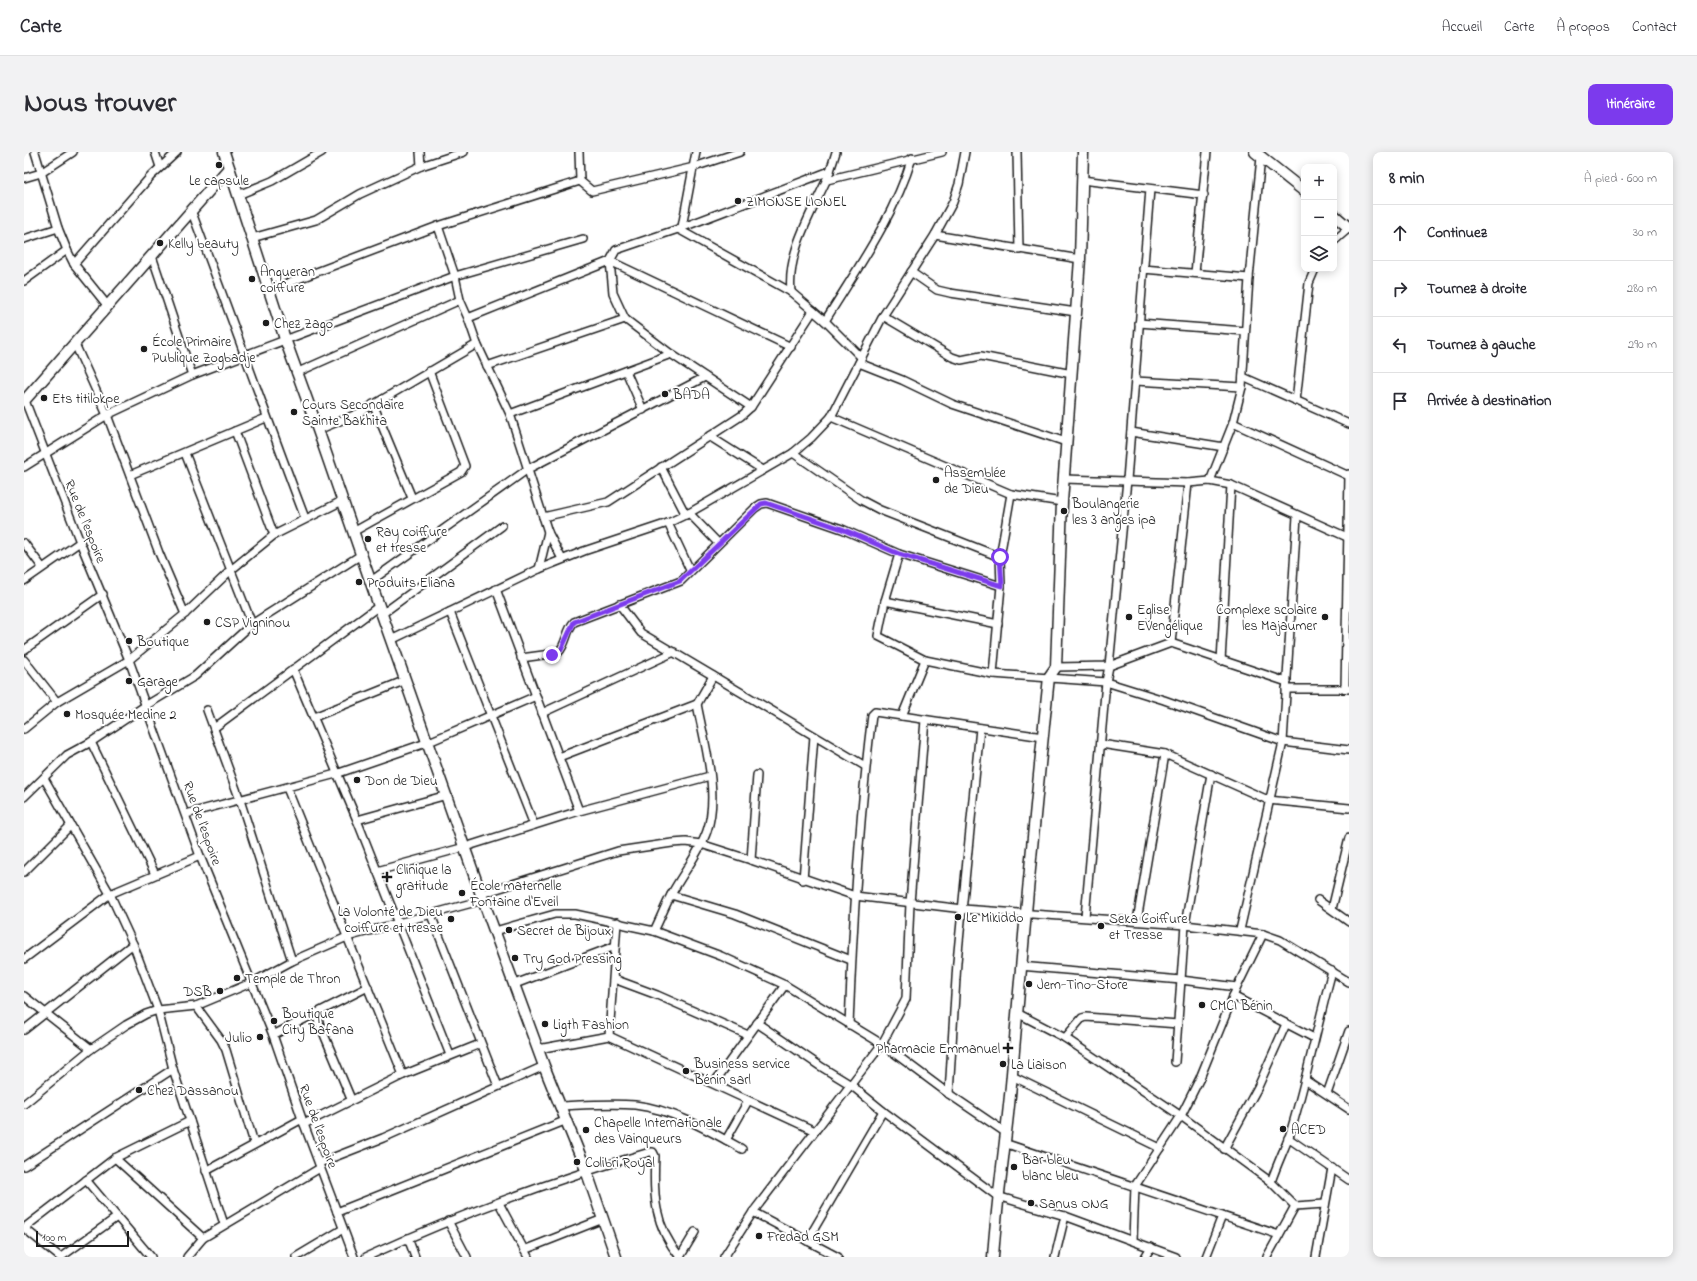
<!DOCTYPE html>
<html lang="fr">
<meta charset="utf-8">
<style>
:root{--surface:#fff;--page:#f2f2f3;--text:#2b2b33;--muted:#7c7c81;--line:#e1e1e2;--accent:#7c3aed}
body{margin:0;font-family:"Indie Flower",sans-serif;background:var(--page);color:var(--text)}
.controls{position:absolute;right:12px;top:12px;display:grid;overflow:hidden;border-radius:8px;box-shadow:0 2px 10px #0003}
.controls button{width:36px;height:36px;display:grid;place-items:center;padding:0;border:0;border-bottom:1px solid var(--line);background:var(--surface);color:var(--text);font:20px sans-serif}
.scale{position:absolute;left:12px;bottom:10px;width:93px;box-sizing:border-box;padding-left:4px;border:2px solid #1c1c1c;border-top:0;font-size:11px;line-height:14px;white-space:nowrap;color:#1c1c1c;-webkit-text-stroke:3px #fff;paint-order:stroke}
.stop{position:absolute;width:12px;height:12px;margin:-9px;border:3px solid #7c3aed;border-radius:50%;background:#fff}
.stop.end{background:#7c3aed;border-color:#fff;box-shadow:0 1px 4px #0008}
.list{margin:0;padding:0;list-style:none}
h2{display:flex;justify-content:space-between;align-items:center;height:52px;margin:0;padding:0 16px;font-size:17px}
h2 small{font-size:13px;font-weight:400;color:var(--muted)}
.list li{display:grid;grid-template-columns:26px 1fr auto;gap:12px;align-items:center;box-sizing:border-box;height:56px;padding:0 16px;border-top:1px solid var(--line)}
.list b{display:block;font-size:15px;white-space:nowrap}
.list em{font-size:13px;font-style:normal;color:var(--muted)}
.icon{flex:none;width:22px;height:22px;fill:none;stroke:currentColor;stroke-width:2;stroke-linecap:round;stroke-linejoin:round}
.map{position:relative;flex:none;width:1325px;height:1105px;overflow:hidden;border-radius:8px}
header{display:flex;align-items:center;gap:24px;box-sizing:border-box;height:56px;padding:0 20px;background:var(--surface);border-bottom:1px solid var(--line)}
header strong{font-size:19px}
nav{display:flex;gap:22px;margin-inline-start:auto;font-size:14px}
.intro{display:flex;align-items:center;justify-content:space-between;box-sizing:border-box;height:96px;padding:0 24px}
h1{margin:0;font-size:28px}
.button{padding:10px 18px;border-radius:8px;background:var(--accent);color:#fff;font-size:14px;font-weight:700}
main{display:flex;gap:24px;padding:0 24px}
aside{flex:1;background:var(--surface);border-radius:8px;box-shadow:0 2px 10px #0003}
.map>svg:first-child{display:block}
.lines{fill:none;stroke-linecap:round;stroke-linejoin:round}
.street-casing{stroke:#1c1c1c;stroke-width:10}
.secondary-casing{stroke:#1c1c1c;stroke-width:13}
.street{stroke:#fff;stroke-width:7}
.secondary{stroke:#fff;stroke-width:10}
.route{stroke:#7c3aed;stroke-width:5}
.poi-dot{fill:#1c1c1c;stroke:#fff;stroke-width:1.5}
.labels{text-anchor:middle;stroke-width:4;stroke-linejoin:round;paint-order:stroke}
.poi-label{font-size:14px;fill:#1c1c1c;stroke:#fff;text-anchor:start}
.street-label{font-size:14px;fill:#1c1c1c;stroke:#fff}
</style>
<header>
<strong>Carte</strong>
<nav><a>Accueil</a><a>Carte</a><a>À propos</a><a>Contact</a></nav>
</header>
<div class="intro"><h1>Nous trouver</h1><a class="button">Itinéraire</a></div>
<main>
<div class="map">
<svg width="1325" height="1105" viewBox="0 0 1325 1105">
<rect width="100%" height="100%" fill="#fff"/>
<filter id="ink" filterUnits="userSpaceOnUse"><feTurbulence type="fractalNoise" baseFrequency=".025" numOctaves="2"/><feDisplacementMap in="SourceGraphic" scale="8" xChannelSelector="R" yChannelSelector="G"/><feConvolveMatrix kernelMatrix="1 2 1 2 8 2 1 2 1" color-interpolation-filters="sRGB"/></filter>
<g filter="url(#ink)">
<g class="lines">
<g class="street-casing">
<g id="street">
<polyline points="11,0 34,76 43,98"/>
<polyline points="131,0 136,15"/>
<polyline points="396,0 397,14"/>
<polyline points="555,0 556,29 568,39 670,15 716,0"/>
<polyline points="993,0 995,98"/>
<polyline points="0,26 17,21 49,0"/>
<polyline points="803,28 918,0"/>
<polyline points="1058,28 1180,43"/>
<polyline points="214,43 248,29 298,0"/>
<path d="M167,58C206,161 242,264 281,366"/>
<polyline points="414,74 431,124 436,148 444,166 453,192 486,262 524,380 538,407"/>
<polyline points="658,75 672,0"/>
<polyline points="654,77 767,140 801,169 838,206"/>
<polyline points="911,83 1056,107"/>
<polyline points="228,86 292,68 336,42 397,14 440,0"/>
<polyline points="0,87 34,76"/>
<polyline points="1310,89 1325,76"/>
<polyline points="128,104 168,223"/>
<polyline points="586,109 589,141 601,167 647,202 727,255"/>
<polyline points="586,109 767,195"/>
<polyline points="50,112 83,153"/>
<polyline points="1119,117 1225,126"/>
<polyline points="887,120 913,138 926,141 1052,160"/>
<polyline points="1171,121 1183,0"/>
<polyline points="0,129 43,98 50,112 127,24 153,0"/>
<polyline points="245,138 414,74 556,29"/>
<path d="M767,140C763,101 786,64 802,29C806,20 809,10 812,0"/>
<polyline points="859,164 928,205 937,208 957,204 1048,222"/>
<polyline points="444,166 586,109 592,98 654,77 806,19"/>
<path d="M801,169C833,117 870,65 888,6"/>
<polyline points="1115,171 1221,179"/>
<polyline points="51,192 83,263 135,401 161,462"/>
<polyline points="835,211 878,228 928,252 1042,290"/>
<polyline points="463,214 601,167"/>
<polyline points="602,219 619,258"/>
<polyline points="272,221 436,148"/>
<polyline points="1219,225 1325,272"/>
<polyline points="1111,229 1218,235"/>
<polyline points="0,246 56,390 105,508 176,704 249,883 278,967 330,1105"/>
<polyline points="1272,249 1285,131 1291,117"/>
<polyline points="349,252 388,346"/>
<polyline points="486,262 647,202"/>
<polyline points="807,265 987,342 1038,350"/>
<polyline points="1209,271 1325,324"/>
<polyline points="294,278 335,261 453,192"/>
<polyline points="211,279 250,383"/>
<polyline points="1107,280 1200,295"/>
<polyline points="685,284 739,318"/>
<polyline points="161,301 228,472"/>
<polyline points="769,301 837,348 856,358 976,405"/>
<polyline points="0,315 83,263 168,223 431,124 559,87"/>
<polyline points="637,315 662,363"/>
<polyline points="106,323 242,266"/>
<polyline points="1040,327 1164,331 1186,329 1207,333 1323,385"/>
<polyline points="1186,329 1209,271 1218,235 1225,126 1237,5"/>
<polyline points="665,361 694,391"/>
<polyline points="519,365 584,350 717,264 727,255 789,159"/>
<polyline points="644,371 666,418"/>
<polyline points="329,380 437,320 441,314 405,219"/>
<polyline points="0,391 18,415"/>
<polyline points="875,402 861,449 854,484 901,508 969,522 1082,530 1140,548 1259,590 1325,598"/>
<polyline points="515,417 524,380"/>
<polyline points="0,429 56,390"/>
<polyline points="347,429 504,317 681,225"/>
<polyline points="472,437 555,659"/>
<polyline points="861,449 974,472"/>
<polyline points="595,452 617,481 841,614"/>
<polyline points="426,460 510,673"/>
<polyline points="358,462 478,374"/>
<polyline points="367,488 515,417 560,399 644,371 665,361 769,301 787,286 807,265 859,164 911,83 929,50 935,32 941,0"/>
<polyline points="1147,491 1164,331"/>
<polyline points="0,498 79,442"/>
<path d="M497,506L534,501C543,492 542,478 550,470L657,429L731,356L737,352L743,351L818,377L875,402L977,434"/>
<polyline points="0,508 33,550"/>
<polyline points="1197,509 1207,333"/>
<polyline points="1032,515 1085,514 1147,491 1263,530"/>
<polyline points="269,517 333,668 426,903"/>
<polyline points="969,522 977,434 976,405 987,342"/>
<polyline points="1262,537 1324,537"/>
<polyline points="1321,537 1325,322"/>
<polyline points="183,558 216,648 268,809"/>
<polyline points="518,561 650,500"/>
<polyline points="878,564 901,508"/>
<polyline points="290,565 382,528"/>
<polyline points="190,576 355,454"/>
<polyline points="0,577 33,550 105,508 161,462 207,418 250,383 318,349"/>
<polyline points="67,590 131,722"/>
<polyline points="1077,592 1141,602 1244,648 1325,656"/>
<polyline points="535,605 673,552 689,524"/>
<polyline points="20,626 86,742 109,792 134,858 149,917 200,1072"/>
<polyline points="263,636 379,923"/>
<polyline points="0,645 43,603 67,590 121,554 171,524 228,472 337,403"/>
<polyline points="162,662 312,622 405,590 512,544"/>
<polyline points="333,668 423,643"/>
<polyline points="727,708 733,623"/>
<polyline points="353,719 441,695 555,659 686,624"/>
<polyline points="0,720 46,674"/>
<polyline points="779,728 790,584"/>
<polyline points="457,742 594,699 648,691 662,690 677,692 727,708 831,744 939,757 1161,773 1239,782 1256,788 1325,830"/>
<polyline points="647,743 711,762 827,808"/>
<polyline points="1294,748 1325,770"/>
<polyline points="1308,757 1325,686"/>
<polyline points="407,763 474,934"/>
<polyline points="1061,765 1082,530 1085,514 1103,328 1126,37"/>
<polyline points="1113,769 1141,602"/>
<polyline points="1216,778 1259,590 1273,364"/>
<polyline points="471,779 531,762 551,762 630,779 697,804 761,833 858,892 925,942 981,980"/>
<path d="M630,779C636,767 641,754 647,743C658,722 675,702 683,679C696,641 680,590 673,552"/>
<polyline points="0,807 86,742 176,704"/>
<polyline points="996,814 1157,828 1213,835"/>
<polyline points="590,827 633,843 724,883"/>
<polyline points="491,832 591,794"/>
<polyline points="0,844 67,897"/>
<polyline points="1209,844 1290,886"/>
<polyline points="172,854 197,888 202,898 230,991"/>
<polyline points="291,861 327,947"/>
<polyline points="993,861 1041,886 1157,964 1247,1030 1271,1054"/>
<polyline points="733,871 796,914 827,933 859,959 973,1044 1041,1064 1152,1105"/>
<path d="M825,873C829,770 835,666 848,563L851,560L1019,585"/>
<polyline points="0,878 109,792"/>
<polyline points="249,883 344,835"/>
<polyline points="585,884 593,770"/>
<polyline points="1041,886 1058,866 1062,865 1154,872"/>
<polyline points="514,897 585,884 791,979"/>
<polyline points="1151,910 1161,773 1187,622"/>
<polyline points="988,924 1136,996"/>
<polyline points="1281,928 1325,957"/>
<polyline points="690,931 761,833"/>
<polyline points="925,942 933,810 956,576"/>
<polyline points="1303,942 1325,879"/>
<polyline points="0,952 67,897 102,873 122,862 134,858 172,854 227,831 268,809 323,785 459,748"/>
<path d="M537,954C561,953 586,951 611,953C648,957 686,979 718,997"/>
<polyline points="280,972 379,923 456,892"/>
<polyline points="1264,986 1325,1028"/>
<polyline points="702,988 724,949"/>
<polyline points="980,991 1255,1083"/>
<polyline points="1200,997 1234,935 1262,872"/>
<polyline points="91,1006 179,1086"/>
<polyline points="295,1011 359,986 520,914"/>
<polyline points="0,1014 149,917"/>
<polyline points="182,1019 278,967"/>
<polyline points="62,1028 127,1105"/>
<path d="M1247,1030C1252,1015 1259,1000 1265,985C1282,931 1293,874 1308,819"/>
<polyline points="475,1051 504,1105"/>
<polyline points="313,1060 543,968"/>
<polyline points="729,1060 814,1105"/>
<polyline points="424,1069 443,1105"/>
<polyline points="0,1076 91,1006 166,969"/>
<polyline points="0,1076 36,1105"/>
<polyline points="384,1086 391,1105"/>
<polyline points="1109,1088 1111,1034 1157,964 1176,926 1213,835 1239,782"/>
<polyline points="783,1089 859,959"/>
<polyline points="500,1098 579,1067"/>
<polyline points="37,1105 93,1065"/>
<polyline points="163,1105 179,1086 296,1016"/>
<polyline points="272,1105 319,1077"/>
<path d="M342,1105C434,1063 529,1028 626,1000H629L631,1004C629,1043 630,1074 656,1105"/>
<polyline points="656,1105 671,1080"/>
<polyline points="700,1105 729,1060 858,892 882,847 886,751 901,568"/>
<polyline points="1031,1105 1041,1064"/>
<polyline points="1121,1105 1127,1095"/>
<polyline points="1182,1105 1198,1064"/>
<polyline points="1243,1105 1271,1054 1301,1052"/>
<polyline points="1292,1105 1308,1016"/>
</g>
</g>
<g class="secondary-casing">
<g id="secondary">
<polyline points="200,0 261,187 294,278 355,454 459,748 520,914 562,1018 592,1105"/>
<polyline points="1231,0 1280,39"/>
<polyline points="1310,63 1325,76"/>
<polyline points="0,249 205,16"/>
<path d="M969,1105C973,1044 983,983 988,922C999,790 1011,657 1025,525L1032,515L1038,350L1056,107L1059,0"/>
</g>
</g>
<use href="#street" class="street"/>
<use href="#secondary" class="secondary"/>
</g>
</g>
<g class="lines" filter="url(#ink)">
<polyline class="route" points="528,503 537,498 550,470 656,429 737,352 742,351 818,377 875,402 978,434 976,405"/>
</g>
<g class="poi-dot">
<circle cx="195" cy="13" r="4"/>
<circle cx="714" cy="49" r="4"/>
<circle cx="136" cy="91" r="4"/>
<circle cx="228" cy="127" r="4"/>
<circle cx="242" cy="171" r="4"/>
<circle cx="120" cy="197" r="4"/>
<circle cx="641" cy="242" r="4"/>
<circle cx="20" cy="246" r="4"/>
<circle cx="270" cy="260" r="4"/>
<circle cx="912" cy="328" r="4"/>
<circle cx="1040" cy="359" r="4"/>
<circle cx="344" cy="387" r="4"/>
<circle cx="335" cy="430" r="4"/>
<circle cx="1105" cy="465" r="4"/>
<circle cx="1301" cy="465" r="4"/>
<circle cx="183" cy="470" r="4"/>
<circle cx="105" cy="489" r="4"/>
<circle cx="105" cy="529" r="4"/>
<circle cx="43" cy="562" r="4"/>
<circle cx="333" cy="628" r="4"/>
<path d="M361 719h4v4h4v4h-4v4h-4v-4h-4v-4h4z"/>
<circle cx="438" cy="741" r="4"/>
<circle cx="934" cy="765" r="4"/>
<circle cx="427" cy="767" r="4"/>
<circle cx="1077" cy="774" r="4"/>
<circle cx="485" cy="778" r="4"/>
<circle cx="491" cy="806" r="4"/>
<circle cx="213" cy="826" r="4"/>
<circle cx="1005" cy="832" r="4"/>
<circle cx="196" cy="839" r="4"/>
<circle cx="1178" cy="853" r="4"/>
<circle cx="250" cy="869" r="4"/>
<circle cx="521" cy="872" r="4"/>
<circle cx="236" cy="885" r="4"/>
<path d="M982 890h4v4h4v4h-4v4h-4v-4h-4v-4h4z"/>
<circle cx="979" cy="912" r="4"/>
<circle cx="662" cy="919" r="4"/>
<circle cx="115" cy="938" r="4"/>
<circle cx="1259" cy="977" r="4"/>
<circle cx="562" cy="978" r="4"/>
<circle cx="553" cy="1010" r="4"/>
<circle cx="990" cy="1015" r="4"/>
<circle cx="1007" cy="1051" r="4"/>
<circle cx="735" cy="1084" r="4"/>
</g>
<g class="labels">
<g class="poi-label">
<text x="195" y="33" text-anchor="middle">Le capsule</text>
<text x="722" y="54">ZIMONSE LIONEL</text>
<text x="144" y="96">Kelly beauty</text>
<text x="236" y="124">Angueran<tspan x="236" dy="16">coiffure</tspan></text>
<text x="250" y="176">Chez Zago</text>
<text x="128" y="194">École Primaire<tspan x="128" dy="16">Publique Zogbadje</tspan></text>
<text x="649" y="247">BADA</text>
<text x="28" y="251">Ets titilokpe</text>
<text x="278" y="257">Cours Secondaire<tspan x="278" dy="16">Sainte Bakhita</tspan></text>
<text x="920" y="325">Assemblée<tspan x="920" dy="16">de Dieu</tspan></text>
<text x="1048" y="356">Boulangerie<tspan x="1048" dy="16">les 3 anges ipa</tspan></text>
<text x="352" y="384">Ray coiffure<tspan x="352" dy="16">et tresse</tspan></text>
<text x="343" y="435">Produits Eliana</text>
<text x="1113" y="462">Eglise<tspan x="1113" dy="16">EVengélique</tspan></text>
<text x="1293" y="462" text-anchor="end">Complexe scolaire<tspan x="1293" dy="16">les Majaumer</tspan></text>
<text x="191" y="475">CSP Vigninou</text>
<text x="113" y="494">Boutique</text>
<text x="113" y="534">Garage</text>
<text x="51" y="567">Mosquée Medine 2</text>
<text x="341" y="633">Don de Dieu</text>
<text x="372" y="722">Clinique la<tspan x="372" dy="16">gratitude</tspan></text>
<text x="446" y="738">École maternelle<tspan x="446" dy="16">Fontaine d'Eveil</tspan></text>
<text x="419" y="764" text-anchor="end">La Volonté de Dieu<tspan x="419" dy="16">coiffure et tresse</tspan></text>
<text x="942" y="770">Le Mikiddo</text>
<text x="1085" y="771">Seka Coiffure<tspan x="1085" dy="16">et Tresse</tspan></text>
<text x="493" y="783">Secret de Bijoux</text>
<text x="499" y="811">Try God Pressing</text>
<text x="221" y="831">Temple de Thron</text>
<text x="1013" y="837">Jem-Tino-Store</text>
<text x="188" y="844" text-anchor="end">DSB</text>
<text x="1186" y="858">CMCI Bénin</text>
<text x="258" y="866">Boutique<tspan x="258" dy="16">City Bafana</tspan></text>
<text x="529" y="877">Ligth Fashion</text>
<text x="228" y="890" text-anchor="end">Julio</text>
<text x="976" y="901" text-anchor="end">Pharmacie Emmanuel</text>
<text x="670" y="916">Business service<tspan x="670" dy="16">Bénin sarl</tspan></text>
<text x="987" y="917">La Liaison</text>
<text x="123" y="943">Chez Dassanou</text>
<text x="570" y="975">Chapelle Internationale<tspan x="570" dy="16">des Vainqueurs</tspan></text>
<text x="1267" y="982">ACED</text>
<text x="998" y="1012">Bar bleu<tspan x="998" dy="16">blanc bleu</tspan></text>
<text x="561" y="1015">Colibri Royal</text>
<text x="1015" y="1056">Sanus ONG</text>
<text x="743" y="1089">Fredad GSM</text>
</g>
<g class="street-label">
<text transform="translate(62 369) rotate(68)" y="5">Rue de l'espoire</text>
<text transform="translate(179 671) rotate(70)" y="5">Rue de l'espoire</text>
<text transform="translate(295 974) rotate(70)" y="5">Rue de l'espoire</text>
</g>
</g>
</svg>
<div class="controls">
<button>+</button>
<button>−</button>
<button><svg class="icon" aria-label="layers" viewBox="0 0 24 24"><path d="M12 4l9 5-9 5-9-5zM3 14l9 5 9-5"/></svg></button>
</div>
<div class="scale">100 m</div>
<div class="stop" style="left:976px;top:405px"></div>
<div class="stop end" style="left:528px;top:503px"></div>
</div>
<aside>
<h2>8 min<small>À pied · 600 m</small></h2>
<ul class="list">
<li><svg class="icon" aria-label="ahead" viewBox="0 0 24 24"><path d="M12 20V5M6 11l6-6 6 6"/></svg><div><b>Continuez</b></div><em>30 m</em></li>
<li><svg class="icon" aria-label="right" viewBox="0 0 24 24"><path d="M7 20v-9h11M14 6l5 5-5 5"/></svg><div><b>Tournez à droite</b></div><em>280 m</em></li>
<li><svg class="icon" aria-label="left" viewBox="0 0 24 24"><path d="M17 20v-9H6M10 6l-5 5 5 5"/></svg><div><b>Tournez à gauche</b></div><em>290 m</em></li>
<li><svg class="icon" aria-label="arrive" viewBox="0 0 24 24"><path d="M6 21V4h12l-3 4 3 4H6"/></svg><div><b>Arrivée à destination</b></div></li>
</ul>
</aside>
</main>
